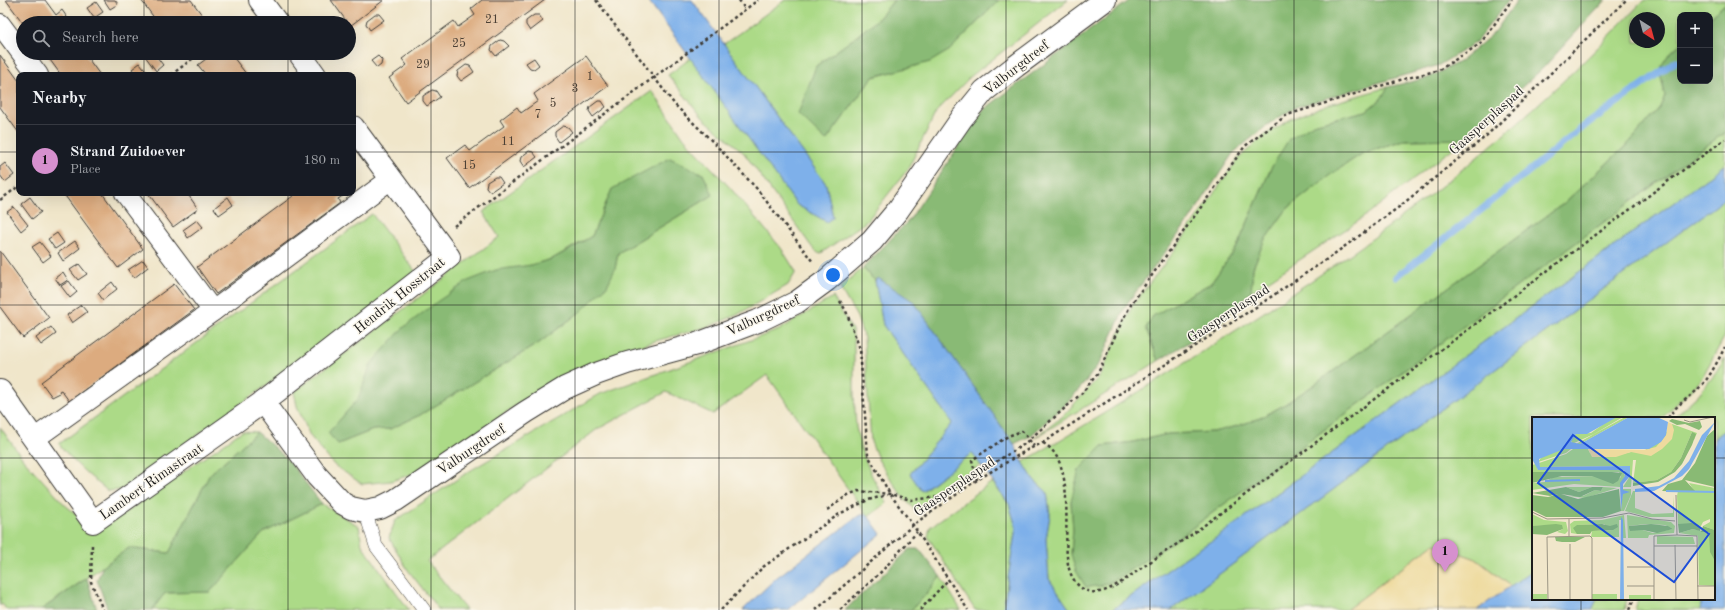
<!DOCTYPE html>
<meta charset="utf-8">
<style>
:root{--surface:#171b24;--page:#20242c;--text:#f1f3f6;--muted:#9ea1a6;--line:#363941;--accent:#d690ce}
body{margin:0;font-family:"Old Standard TT",serif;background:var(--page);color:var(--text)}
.controls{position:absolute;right:12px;top:12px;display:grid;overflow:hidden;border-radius:8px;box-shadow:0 4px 16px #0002}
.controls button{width:36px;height:36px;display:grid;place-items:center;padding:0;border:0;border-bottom:1px solid var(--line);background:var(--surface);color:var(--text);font:20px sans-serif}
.compass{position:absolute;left:1629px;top:12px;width:36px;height:36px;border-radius:50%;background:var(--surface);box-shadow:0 4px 16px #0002;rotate:144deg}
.you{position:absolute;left:833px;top:275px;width:14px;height:14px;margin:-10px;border:3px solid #fff;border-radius:50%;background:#1a73e8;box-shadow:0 0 0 6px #1a73e833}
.badge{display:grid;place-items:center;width:26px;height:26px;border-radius:50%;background:var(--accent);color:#111;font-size:13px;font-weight:700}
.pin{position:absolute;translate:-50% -33px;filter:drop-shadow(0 1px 2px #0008)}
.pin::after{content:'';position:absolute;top:21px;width:14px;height:12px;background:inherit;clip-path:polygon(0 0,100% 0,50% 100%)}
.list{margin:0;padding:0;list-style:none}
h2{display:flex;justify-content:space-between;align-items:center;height:52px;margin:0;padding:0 16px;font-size:17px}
h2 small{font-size:13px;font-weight:400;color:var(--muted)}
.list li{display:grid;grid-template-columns:26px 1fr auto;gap:12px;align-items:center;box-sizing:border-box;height:72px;padding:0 16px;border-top:1px solid var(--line)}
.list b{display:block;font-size:15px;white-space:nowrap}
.list p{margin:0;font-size:13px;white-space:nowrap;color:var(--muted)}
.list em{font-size:13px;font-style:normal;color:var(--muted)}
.icon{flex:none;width:22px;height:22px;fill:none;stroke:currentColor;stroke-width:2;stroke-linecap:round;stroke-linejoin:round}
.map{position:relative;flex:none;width:1725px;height:610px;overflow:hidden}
.search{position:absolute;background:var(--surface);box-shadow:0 4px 16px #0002;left:16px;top:16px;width:340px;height:44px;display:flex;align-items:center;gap:10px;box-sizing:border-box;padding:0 14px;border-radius:22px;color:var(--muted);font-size:15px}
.panel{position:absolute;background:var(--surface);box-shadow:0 4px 16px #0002;left:16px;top:72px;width:340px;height:124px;border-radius:8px}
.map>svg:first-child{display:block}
.green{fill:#acda87;stroke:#647b52;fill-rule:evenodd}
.forest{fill:#89ba74;stroke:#526b48}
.sand{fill:#eeda9e;stroke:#857b5d}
.water{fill:#7eb0ea;stroke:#4d6683}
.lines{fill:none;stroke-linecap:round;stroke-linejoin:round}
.stream{stroke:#7eb0ea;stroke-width:7}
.building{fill:#dcab7f}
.service-casing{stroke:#3c3a36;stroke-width:14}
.pedestrian-casing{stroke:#3c3a36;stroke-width:22}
.minor-casing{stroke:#3c3a36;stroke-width:24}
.path{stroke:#3c3a36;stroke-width:2.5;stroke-dasharray:3 3;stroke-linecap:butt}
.service{stroke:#fff;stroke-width:13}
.pedestrian{stroke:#fff;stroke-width:20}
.minor{stroke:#fff;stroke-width:22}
.grid{fill:none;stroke:#1c1c1c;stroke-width:1;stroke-opacity:0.55}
.labels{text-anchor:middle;stroke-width:3;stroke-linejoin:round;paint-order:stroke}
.number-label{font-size:12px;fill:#4c4035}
.street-label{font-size:14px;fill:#1c1c1c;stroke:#fbf7ec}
.inset-river{fill:none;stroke:#7eb0ea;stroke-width:2}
.inset-road{fill:none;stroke:#9b9584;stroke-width:1}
.view{fill:#1d4ed8;fill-opacity:0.15;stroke:#1d4ed8;stroke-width:2}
.inset-edge{fill:none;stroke:#1c1c1c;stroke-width:2}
</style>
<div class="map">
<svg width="1725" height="610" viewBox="0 0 1725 610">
<rect width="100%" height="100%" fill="#fbf7ec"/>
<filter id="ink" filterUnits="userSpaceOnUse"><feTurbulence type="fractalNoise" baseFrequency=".025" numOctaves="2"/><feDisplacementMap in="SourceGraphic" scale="8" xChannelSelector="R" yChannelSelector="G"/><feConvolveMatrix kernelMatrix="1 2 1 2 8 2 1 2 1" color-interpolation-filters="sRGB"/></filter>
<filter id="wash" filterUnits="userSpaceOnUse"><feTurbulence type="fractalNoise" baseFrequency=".012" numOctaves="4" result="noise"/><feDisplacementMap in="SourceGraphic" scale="16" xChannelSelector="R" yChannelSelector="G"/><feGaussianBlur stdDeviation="0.9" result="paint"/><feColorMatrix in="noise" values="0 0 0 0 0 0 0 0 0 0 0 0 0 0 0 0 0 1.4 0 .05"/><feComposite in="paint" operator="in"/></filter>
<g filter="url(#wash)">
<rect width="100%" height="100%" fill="#f0e6ca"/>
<g class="green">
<polygon points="785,0 894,0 879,18 853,39 816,66 826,141 873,77 929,62 950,50 999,0 1068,0 970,77 936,112 908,169 867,221 820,254 814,250 744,153 703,118 668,75 691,58 797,205 827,221 833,217 826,184 724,44"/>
<path d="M1644,0H1725V4L1710,17V15H1680V44L1669,54L1660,71L1665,96L1660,108L1630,142L1563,204L1314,385L1282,406L1258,419L1234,427L1213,432L1168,434L1133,442L1102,446L1071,501L1073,530L1071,554L1180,537L1725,132V165L1219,536L1186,557L1112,610H1070L1049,579L1046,539L1050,515L1047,492L1034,480L1023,462C1101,416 1178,368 1255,318C1308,283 1362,248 1412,209C1495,146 1573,76 1644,0ZM1635,18H1659V42H1635Z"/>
<polygon points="1388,87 1381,99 1366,111 1313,124 1271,168 1237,247 1211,283 1153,316 1146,328 1158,361 1035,438 1063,416 1099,377 1132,306 1172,254 1237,160 1263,136 1291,119 1326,105"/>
<path d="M652,91L684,138L732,190L781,248L796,272L788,285L737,315L707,327L655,341L582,367L521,402L422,471L391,481L362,484L334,465L310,436L297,406L294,392L499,237L483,212ZM612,189L713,195L618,253L615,269L580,312L539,343L420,415L390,429L373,430L338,444L329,433L358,399L531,265L552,259L592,236Z"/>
<polygon points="1465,139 1360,220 1251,292 1253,268 1264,241 1287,209 1330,175 1363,153 1404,140"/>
<polygon points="1725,199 1725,336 1700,381 1662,418 1533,418 1533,570 1511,586 1476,559 1434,544 1346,610 1171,610"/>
<path d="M372,214L419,276L121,490L108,491C90,477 73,462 59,444Z"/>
<polygon points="863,268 875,281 883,325 952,423 910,474 923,491 972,452 981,465 915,510 902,496 879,461 871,442 864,338 857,317 840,288"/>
<polygon points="833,297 852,330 854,343 854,395 856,427 861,449 872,476 887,503 868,517 767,375 713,414 666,392 596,430 427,561 466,610 439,610 408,570 389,538 395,521 468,472 600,394 779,330"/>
<polygon points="1725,358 1725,430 1714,439 1714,418 1673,418 1698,395 1716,373"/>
<polygon points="0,427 23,459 65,505 85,521 109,524 242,431 257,432 210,474 169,553 129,548 41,610 7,610 2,604 0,606"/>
<polygon points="992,482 1009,504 1016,527 1003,610 975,610 928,537 930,527"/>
<polygon points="322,504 359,526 362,545 409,610 152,610 165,593 210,592 263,533"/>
<polygon points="940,576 961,610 911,610 930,590"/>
<polygon points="1597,599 1627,599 1624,610 1592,610"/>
<polygon points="1638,599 1702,599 1700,610 1635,610"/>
</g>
<g class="forest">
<polygon points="894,0 999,0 950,50 930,62 873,77 826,141 798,114 816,66 853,39 879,18"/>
<polygon points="1130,0 1509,0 1475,43 1439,65 1296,107 1270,123 1233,153 1190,219 1126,305 1100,362 1083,385 1064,406 1030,436 1014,444 914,302 876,279 875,281 863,268 910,219 982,111"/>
<polygon points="1517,0 1606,0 1543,68 1465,139 1404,140 1363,153 1330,175 1287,209 1264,241 1253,268 1251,292 1221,322 1158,361 1146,328 1153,316 1211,283 1237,247 1271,168 1289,139 1313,124 1366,111 1381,99 1388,87 1428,78 1461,61 1495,32"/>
<polygon points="1725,4 1725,132 1180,537 1115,580 1100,586 1086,587 1076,571 1071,554 1073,530 1071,501 1079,470 1102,446 1133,442 1168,434 1213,432 1234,427 1258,419 1282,406 1314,385 1563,204 1630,142 1660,107 1665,96 1660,71 1663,63 1669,54 1680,44 1680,81 1710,81 1710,17"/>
<polygon points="670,158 703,174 713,195 618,253 615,269 607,286 580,312 539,343 420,415 390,429 373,430 338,444 328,433 358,399 371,364 403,328 438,301 468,281 496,270 531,265 552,259 576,246 592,236 612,189"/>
<polygon points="257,432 288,460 322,504 263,533 210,592 165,593 152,610 108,610 97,580 103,566 129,548 169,553 210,474"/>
<polygon points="910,549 919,549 940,576 930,590 911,610 845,610"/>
<polygon points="87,578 97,610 41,610"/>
</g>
<polygon class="sand" points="1434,544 1476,559 1511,586 1477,610 1346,610"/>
<g class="water">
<polygon points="648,0 692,0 826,184 833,217 827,222 797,205"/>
<polygon points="1725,165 1725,199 1171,610 1112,610 1186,557 1219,536"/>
<polygon points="878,278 914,302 1014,444 1023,462 1034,480 1047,492 1050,515 1046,539 1049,579 1070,610 1003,610 1016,527 1009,504 972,453 922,491 910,474 952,423 883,325 875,281"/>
<polygon points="1725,430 1725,610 1700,610 1702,599 1714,599 1714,439"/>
<polygon points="866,513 881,534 788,610 743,610 776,578 857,517"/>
<polygon points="1533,570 1533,599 1597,599 1592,610 1477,610"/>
</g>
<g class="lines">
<polyline class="stream" points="1396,277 1475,215 1587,124 1676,61"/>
</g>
<g id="blocks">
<g class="building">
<polygon points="6,0 45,0 56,15 62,10 71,23 23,23"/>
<polygon points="104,0 115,0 118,4 110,9"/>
<polygon points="141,0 191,0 208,23 158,23"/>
<polygon points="331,0 384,0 350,26"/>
<polygon points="482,0 545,0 406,102 389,78 407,65 402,59 454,21 458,27 475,15 471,9"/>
<polygon points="96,2 103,12 94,18 87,8"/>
<polygon points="375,14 379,14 384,20 370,30 366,24 367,20"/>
<polygon points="534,15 539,15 543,21 530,31 526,25 526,21"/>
<polygon points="500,40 504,41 509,46 496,56 491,50 492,46"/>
<polygon points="45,53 84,53 100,75 61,75"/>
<polygon points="149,53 154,53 163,65 156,71 145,56"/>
<polygon points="214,53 230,53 247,75 206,75 198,65"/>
<polygon points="0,55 19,81 19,133 0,107"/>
<polygon points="378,56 382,60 381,65 377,68 371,61"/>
<polygon points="586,56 608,86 469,188 447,158 465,145 470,151 504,126 500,120 517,107 521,113 538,101 534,94"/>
<polygon points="534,58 539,65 534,69 530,68 526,63"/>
<polygon points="140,63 148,73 145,75 136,75 132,69"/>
<polygon points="466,65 470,66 474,72 461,81 457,76 458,71"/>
<polygon points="432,90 436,91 440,97 427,106 423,101 423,96"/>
<polygon points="598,101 602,101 606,107 593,117 589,111 590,107"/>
<polygon points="563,126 568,127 572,132 559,142 555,136 555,132"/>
<polygon points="529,151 533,152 537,157 524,167 520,161 521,157"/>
<polygon points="5,163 14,175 5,182 0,175 0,167"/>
<polygon points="495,177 499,177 503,183 490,192 486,187 487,182"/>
<polygon points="63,193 102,193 143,249 118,268"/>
<polygon points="148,193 187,193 198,209 173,227"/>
<polygon points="297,193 347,193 338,199 340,203 216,294 197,267"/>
<polygon points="30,197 41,212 32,219 21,204"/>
<polygon points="228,197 233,205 219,215 214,208"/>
<polygon points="14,207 28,225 21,231 7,212"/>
<polygon points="197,220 203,227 188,238 183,230"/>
<polygon points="57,233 64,243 55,249 48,239"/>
<polygon points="75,241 80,248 63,261 58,253"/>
<polygon points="40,242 51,256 43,262 32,247"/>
<polygon points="0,251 49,318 23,338 0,307"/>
<polygon points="143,260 148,267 134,278 128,270"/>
<polygon points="79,264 87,274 78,280 70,270"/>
<polygon points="63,272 68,280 60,285 55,278"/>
<polygon points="69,281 77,292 70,298 61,286"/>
<polygon points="112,282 117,289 103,300 98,293"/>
<polygon points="174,284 194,310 69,401 61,390 59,391 60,393 52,397 41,382"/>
<polygon points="81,305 87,312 72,323 67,315"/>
<polygon points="51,327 56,334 41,345 36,338"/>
</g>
</g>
</g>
<g filter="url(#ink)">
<use href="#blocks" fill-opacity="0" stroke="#3c3a36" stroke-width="1"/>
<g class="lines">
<g class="service-casing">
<polyline id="service" points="365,511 376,546 424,610"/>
</g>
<g class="pedestrian-casing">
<g id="pedestrian">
<polyline points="0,24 38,75"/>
<polyline points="125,193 213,311"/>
<polyline points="34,439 213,311 391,179"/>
</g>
</g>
<g class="minor-casing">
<g id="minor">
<polyline points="260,0 277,23"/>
<polyline points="299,53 315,75"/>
<polyline points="0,391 93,522 263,402 449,257 353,127"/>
<polyline points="263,402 317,476 342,503 351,508 365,511 380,508 396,500 526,412 565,388 596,374 627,363 697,344 758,321 797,302 827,280 872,241 898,210 962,118 984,91 1016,66 1105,0"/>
</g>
</g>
<g class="path">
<polyline points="596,0 675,105 714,143 757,189 813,262"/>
<polyline points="739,0 745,9"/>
<polyline points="240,23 246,19"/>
<polyline points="171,75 200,53"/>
<polyline points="0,200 19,186"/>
<polyline points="454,226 758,0"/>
<polyline points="840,301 846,311 860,349 868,455 890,494 913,525 968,610"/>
<path d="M1668,418C1678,402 1688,400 1700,387C1711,376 1718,360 1725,347"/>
<path d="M1043,443C1077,461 1062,532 1068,564C1071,582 1084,597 1104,591C1117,586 1129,577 1140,569C1157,557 1174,546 1191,535L1725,139"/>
<polyline points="977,480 972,460 1008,436 1022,431 1034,446"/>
<polyline points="827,510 848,495 858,491 890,494 911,500 939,497 1023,445 1082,393 1098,373 1123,319 1132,303 1245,146 1287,115 1400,80 1439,70 1480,44 1512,0"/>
<polyline points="92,545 91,582 103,610"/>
<polyline points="721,610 763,567 841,513 868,500 887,495"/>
<polyline points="816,610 913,525 977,480 1027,450 1042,443 1256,307 1330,257 1399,207 1485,137 1626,0"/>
<polyline points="840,610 882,571 917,532"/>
<polyline points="920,610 948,580"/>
<polyline points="1629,610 1634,599"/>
</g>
<use href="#service" class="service"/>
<use href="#pedestrian" class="pedestrian"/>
<use href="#minor" class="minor"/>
</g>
</g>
<path class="grid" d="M144,0V23M288,0V23M431,0V610M575,0V610M719,0V610M862,0V610M1006,0V610M1150,0V610M1294,0V610M1438,0V610M1581,0V418M144,53V75M288,53V75M0,152H19M353,152H1725M144,193V610M288,193V610M0,305H1725M0,458H1533M1714,458H1725M1581,599V610"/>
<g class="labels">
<g class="number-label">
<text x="492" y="23">21</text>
<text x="459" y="47">25</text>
<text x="423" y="68">29</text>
<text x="590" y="80">1</text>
<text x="575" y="92">3</text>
<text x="553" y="107">5</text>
<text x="538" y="118">7</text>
<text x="508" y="145">11</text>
<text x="469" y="169">15</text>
</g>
<g class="street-label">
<text transform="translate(1016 67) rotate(-38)" y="5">Valburgdreef</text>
<text transform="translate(1486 120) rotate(-42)" y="5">Gaasperplaspad</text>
<text transform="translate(399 295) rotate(-39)" y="5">Hendrik Hosstraat</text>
<text transform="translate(1228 313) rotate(-33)" y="5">Gaasperplaspad</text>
<text transform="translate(763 315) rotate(-25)" y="5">Valburgdreef</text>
<text transform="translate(471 449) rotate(-34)" y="5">Valburgdreef</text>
<text transform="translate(151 481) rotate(-35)" y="5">Lambert Rimastraat</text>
<text transform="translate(954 486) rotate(-34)" y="5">Gaasperplaspad</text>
</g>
</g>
<g transform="translate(1532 417)">
<rect width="183" height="183" fill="#f0e6ca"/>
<path d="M91,0L62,17L40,27L39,23L44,17L59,16L80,1ZM93,0H97L48,27H44ZM140,7L165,16L162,23L160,15L149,41L139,55L125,63L101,66L104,43H101L99,70H91L98,59V49L8,50L7,46L34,37L41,32H56L58,36L77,40L99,35H111L140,10ZM29,32H39L34,36L6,45L11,38ZM4,47L6,53H91L93,59L88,70L42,67L0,73V66L13,65L21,60L64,59L81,66L89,60L87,55H0V48ZM157,66L183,71V113L171,109L178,105V102L171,105L169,109L146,107L145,79L146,74L163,75ZM34,70H60L47,75ZM71,70L85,71L53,81L37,79H51L63,73L69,74ZM91,72H99V78L92,94H89ZM101,74H103V91L120,97L141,96L142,79V100H117L93,94ZM0,97L12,103L34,105L36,114L33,117L25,115L31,112L27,108L0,109ZM92,98L94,121H91V103H87V120H59L60,114L81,113L72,107L45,108V117L39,116L38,107L42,104L70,103ZM95,98L139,105L143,109L142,116L117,118L116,121H96ZM114,107L133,108L141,112L121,116L97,109ZM161,112L183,117V169L167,168L166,119L147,116ZM125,119L161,120L163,127H125ZM0,177H15V183H0ZM60,177H85V183H60ZM97,178H119V183H97Z" fill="#acda87" fill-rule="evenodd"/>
<path d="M140,2L157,6L168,4L170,10L167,13L153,7L145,8L137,4ZM183,12V70L153,63L164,75L130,74L136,67L150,63L163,46L175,19ZM160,15L164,17L160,28L150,47L143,55L126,65L101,69V66L125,63L139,55L149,41ZM0,55H80L90,56L86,64L81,67L60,59H30L0,66ZM34,70L47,75L60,70H71L69,74L63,73L48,80L29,77L46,82L87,72L89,94L71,100H14L0,93V78L16,80L27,77L18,79L0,76ZM160,106L169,110L168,114L161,112L147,116L146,107ZM24,107L30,108L31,112L15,118L0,117V109ZM70,107L78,109L85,107L86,110L81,113L60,114L58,117H45L41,111L45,108ZM119,107L136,109L141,112L125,116L111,113L98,114L97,111V109ZM171,109L183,113V144L178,135L177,115H169ZM23,120H53L43,125H30L24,124Z" fill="#89ba74"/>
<path d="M136,5L140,7L142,13L140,22L130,32L119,39L99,35L84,40H60L56,32L112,33L124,30L134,18Z" fill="#eeda9e"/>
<path d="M0,0H85L55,17H44L39,25L48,27L97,0H125L136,5L134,18L129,25L117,32H32L7,42L8,50L98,49V59L91,67V73L98,75L91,77L89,93L88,66L93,59L92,53H6L0,42ZM183,5L157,52L150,59L122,74L103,75V72L127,69L142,61L157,44L170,18ZM89,100L91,103L92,183H88Z" fill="#7eb0ea"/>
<path class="inset-river" d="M13,64L48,63M134,74L183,75"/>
<path class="inset-road" d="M152,3L158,5L181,0M144,78L145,118M0,95L15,102L70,101L97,96L120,102L143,104M37,102V119M38,127V183M143,128L144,183M122,129H165M95,150H122M95,169H122M165,169H183M16,183L15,120L58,119L60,121V183M122,183V119L145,118L165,119L166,183"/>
<path class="view" d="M41,18L177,117L142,165L6,66Z"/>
<rect width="183" height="183" class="inset-edge"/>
</g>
</svg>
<div class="controls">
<button>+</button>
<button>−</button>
</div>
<svg class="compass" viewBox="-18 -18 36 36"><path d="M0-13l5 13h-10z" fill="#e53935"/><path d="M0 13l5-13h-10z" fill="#9ea1a6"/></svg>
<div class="you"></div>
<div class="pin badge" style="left:1445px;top:572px">1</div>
<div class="search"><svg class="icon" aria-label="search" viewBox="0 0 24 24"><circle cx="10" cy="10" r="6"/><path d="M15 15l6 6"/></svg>Search here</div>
<section class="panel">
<h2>Nearby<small></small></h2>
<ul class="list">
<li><span class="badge">1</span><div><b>Strand Zuidoever</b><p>Place</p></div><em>180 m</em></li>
</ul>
</section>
</div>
